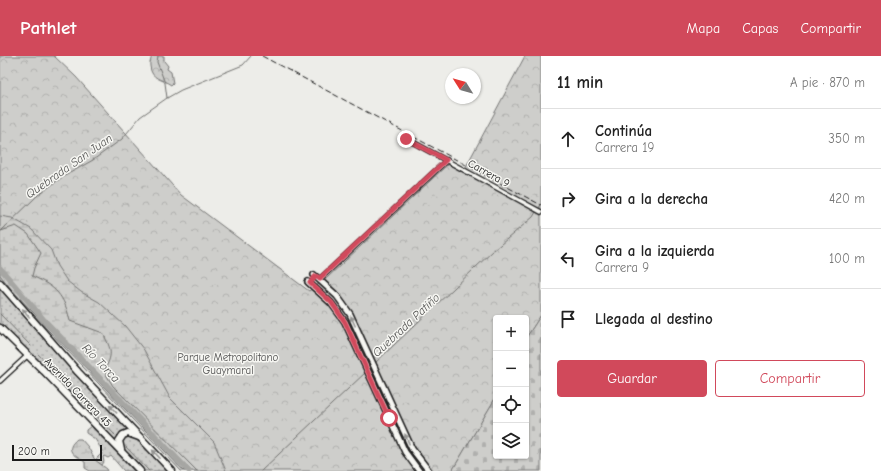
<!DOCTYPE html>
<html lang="es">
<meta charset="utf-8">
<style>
:root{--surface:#fff;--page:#f6f6f6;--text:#222;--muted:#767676;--line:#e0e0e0;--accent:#d1495b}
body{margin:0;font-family:"Comic Neue",sans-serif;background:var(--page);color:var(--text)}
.controls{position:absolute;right:12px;bottom:12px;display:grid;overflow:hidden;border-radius:4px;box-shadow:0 1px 3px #0004}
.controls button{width:36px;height:36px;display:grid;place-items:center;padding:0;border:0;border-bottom:1px solid var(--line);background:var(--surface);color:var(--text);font:20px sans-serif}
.compass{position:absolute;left:445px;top:12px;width:36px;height:36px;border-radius:50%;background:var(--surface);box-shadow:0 1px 3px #0004;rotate:307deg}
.scale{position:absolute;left:12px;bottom:10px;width:90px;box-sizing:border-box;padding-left:4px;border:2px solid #1c1c1c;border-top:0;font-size:11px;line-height:14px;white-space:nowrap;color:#1c1c1c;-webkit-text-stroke:3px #f6f6f2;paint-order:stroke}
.stop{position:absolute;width:12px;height:12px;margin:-9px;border:3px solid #d1495b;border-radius:50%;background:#fff}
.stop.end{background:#d1495b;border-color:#fff;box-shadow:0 1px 4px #0008}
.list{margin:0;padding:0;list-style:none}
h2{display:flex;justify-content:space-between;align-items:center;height:52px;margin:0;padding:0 16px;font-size:17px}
h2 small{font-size:13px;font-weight:400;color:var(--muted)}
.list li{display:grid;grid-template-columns:26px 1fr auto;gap:12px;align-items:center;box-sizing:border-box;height:60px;padding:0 16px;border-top:1px solid var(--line)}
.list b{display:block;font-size:15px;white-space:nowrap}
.list p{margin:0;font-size:13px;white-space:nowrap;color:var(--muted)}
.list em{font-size:13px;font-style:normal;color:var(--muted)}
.actions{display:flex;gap:8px;padding:12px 16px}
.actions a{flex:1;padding:9px 0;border:1px solid var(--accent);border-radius:4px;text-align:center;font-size:14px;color:var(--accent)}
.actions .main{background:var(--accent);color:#fff}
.icon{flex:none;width:22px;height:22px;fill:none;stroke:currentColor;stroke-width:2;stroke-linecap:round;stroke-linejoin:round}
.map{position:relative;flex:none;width:541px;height:415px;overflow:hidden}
header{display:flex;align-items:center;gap:24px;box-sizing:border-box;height:56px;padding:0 20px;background:var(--accent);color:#fff}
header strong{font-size:19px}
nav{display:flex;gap:22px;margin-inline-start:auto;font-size:14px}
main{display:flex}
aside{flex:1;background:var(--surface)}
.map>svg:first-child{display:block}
.grass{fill:url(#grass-dots);stroke:#757574}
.forest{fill:url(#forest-crowns);stroke:#757574}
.wetland{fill:url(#wetland-marsh);stroke:#757574}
.cemetery{fill:url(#cemetery-stones);stroke:#757574}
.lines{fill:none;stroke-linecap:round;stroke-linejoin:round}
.stream{stroke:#6f6f6d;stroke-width:1}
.river{stroke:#a6a6a3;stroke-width:5.5}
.street-casing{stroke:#1c1c1c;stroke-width:6}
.secondary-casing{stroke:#1c1c1c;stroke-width:8}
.highway-casing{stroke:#1c1c1c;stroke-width:9}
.street{stroke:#f6f6f2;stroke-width:3.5}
.secondary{stroke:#f6f6f2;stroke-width:5}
.highway{stroke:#f6f6f2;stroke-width:6}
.rail{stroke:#1c1c1c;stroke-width:1;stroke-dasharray:6 3;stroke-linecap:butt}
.oneway{fill:#949492}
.route{stroke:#d1495b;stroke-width:5}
.labels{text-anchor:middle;stroke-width:3;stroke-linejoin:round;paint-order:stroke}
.street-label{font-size:11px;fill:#1c1c1c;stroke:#f6f6f2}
.park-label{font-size:11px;fill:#515151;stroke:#f6f6f2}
.water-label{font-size:12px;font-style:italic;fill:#535352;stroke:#f6f6f2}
</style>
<header>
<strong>Pathlet</strong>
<nav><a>Mapa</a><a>Capas</a><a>Compartir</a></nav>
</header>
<main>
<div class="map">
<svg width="541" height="415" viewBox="0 0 541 415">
<defs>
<pattern id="grass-dots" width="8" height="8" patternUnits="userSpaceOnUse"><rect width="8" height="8" fill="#cececb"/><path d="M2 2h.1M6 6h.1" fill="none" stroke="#b0b0ae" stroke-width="1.8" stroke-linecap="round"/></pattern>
<pattern id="forest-crowns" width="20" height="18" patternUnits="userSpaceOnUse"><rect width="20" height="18" fill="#cececb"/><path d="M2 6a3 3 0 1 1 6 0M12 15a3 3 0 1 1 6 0" fill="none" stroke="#b0b0ae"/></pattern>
<pattern id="wetland-marsh" width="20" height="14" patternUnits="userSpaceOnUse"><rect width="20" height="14" fill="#cececb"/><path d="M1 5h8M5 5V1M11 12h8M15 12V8" fill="none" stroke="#b0b0ae"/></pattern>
<pattern id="cemetery-stones" width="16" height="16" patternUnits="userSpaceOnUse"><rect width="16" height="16" fill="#cececb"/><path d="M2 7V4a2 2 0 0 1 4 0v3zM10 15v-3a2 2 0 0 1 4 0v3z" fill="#b0b0ae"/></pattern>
</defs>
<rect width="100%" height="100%" fill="#edede9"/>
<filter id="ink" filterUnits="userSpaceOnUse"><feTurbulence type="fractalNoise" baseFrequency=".025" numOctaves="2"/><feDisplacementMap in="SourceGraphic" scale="8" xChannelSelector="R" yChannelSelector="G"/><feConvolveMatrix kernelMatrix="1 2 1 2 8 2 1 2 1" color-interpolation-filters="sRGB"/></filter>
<g filter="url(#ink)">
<g class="grass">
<polygon points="0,232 67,308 132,375 127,376 118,388 69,337 0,267"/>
<polygon points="91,370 134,415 124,415 111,400 108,402 104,400 103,401 104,406 102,409 95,404 103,396 95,383 86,377 86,374"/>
<polygon points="126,379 134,381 168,415 144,415 121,390 123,381"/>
</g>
<g class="forest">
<polygon points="0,0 54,0 76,21 181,139 309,235 328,221 448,108 463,116 525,0 541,0 541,259 526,282 526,262 496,262 496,341 452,415 181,415 0,223"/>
<path d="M151,0H164V5L168,10L167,13L171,16L173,27L171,29C163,23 151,24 150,10C149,6 152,4 151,0Z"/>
</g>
<g class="wetland">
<polygon points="0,160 12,162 31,173 51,194 57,210 67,225 81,236 99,246 125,270 144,294 170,342 214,386 226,415 184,415 12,234 0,219"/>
<path d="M77,383H81L88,391L95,404L107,413L108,415H90L85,412V406C73,399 64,394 77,383Z"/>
</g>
<polygon class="cemetery" points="541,259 541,415 452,415 496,341 496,400 526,400 526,282"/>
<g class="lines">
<g class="stream">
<polyline points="158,0 157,6 165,27 167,42"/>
<polyline points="538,153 541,149"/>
<path d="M1,175L16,170L28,178L41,197L34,212L32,220C56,231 64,239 70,265L103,277C112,295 113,298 104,315L113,330L197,415"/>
<polyline points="0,176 38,139 61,122 93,104 122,83 140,61 167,42 181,34 243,9 251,0"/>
<polyline points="0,258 31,290"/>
<polyline points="38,298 115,379"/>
<polyline points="375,307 494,194 533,161 536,156"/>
<polyline points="126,391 149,415"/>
<polyline points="261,415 366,316"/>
</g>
<polyline class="river" points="0,212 44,264 189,415"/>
<g class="street-casing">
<g id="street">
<polyline points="407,83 541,156"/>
<polyline points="320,223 447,104"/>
<polyline points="0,325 28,299"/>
</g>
</g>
<g class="secondary-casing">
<g id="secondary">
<polyline points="314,219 337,240 350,258 412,393 429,415"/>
<polyline points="308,226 331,247 345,266 405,396 419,415"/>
</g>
</g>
<g class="highway-casing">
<g id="highway">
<polyline points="0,227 78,316 172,415"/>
<polyline points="0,272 44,315 140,415"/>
<polyline points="121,394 119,385 123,379 128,377 139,381"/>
</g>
</g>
<use href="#street" class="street"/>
<use href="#secondary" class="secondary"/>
<use href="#highway" class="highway"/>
<polyline class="rail" points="262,0 541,149"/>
</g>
<defs><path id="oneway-solid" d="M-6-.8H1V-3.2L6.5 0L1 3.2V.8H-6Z"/></defs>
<g class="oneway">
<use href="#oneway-solid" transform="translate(26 257) rotate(-130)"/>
<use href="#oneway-solid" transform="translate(353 265) rotate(-114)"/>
<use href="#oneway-solid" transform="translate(113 353) rotate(-133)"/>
<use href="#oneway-solid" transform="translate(407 383) rotate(-114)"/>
<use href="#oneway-solid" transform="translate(156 398) rotate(-133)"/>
</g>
</g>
<g class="lines" filter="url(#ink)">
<polyline class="route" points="389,362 345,266 331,246 310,227 316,220 320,223 320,222 446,104 406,83"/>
</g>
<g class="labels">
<g class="street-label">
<text transform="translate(489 117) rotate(29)" y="4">Carrera 9</text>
<text transform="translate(78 336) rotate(46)" y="4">Avenida Carrera 45</text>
</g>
<g class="park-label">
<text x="228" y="305">Parque Metropolitano<tspan x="228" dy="13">Guaymaral</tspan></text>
</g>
<g class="water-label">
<text transform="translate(69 110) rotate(-35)" y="4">Quebrada San Juan</text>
<text transform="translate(406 269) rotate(-43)" y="4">Quebrada Patiño</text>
<text transform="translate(101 307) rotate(46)" y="4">Río Torca</text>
</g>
</g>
</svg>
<div class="controls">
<button>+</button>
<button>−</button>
<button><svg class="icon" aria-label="locate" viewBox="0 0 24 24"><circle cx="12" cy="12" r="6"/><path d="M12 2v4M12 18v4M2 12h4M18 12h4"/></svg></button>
<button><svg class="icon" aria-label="layers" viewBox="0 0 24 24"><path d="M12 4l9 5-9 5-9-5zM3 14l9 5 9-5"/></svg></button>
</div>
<svg class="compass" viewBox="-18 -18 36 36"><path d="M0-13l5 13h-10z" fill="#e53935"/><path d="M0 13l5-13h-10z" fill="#767676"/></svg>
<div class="scale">200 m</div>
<div class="stop" style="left:389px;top:362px"></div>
<div class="stop end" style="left:406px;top:83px"></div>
</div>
<aside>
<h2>11 min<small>A pie · 870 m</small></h2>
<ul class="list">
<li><svg class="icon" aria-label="ahead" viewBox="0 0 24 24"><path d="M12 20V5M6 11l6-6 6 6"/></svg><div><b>Continúa</b><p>Carrera 19</p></div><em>350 m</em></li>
<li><svg class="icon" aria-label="right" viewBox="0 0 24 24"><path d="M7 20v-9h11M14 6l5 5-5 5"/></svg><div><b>Gira a la derecha</b></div><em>420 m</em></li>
<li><svg class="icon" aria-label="left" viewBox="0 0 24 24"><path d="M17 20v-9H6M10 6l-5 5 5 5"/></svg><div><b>Gira a la izquierda</b><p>Carrera 9</p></div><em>100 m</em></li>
<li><svg class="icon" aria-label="arrive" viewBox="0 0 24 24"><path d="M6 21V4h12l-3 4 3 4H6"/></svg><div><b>Llegada al destino</b></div></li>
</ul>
<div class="actions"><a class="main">Guardar</a><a>Compartir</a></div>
</aside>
</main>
